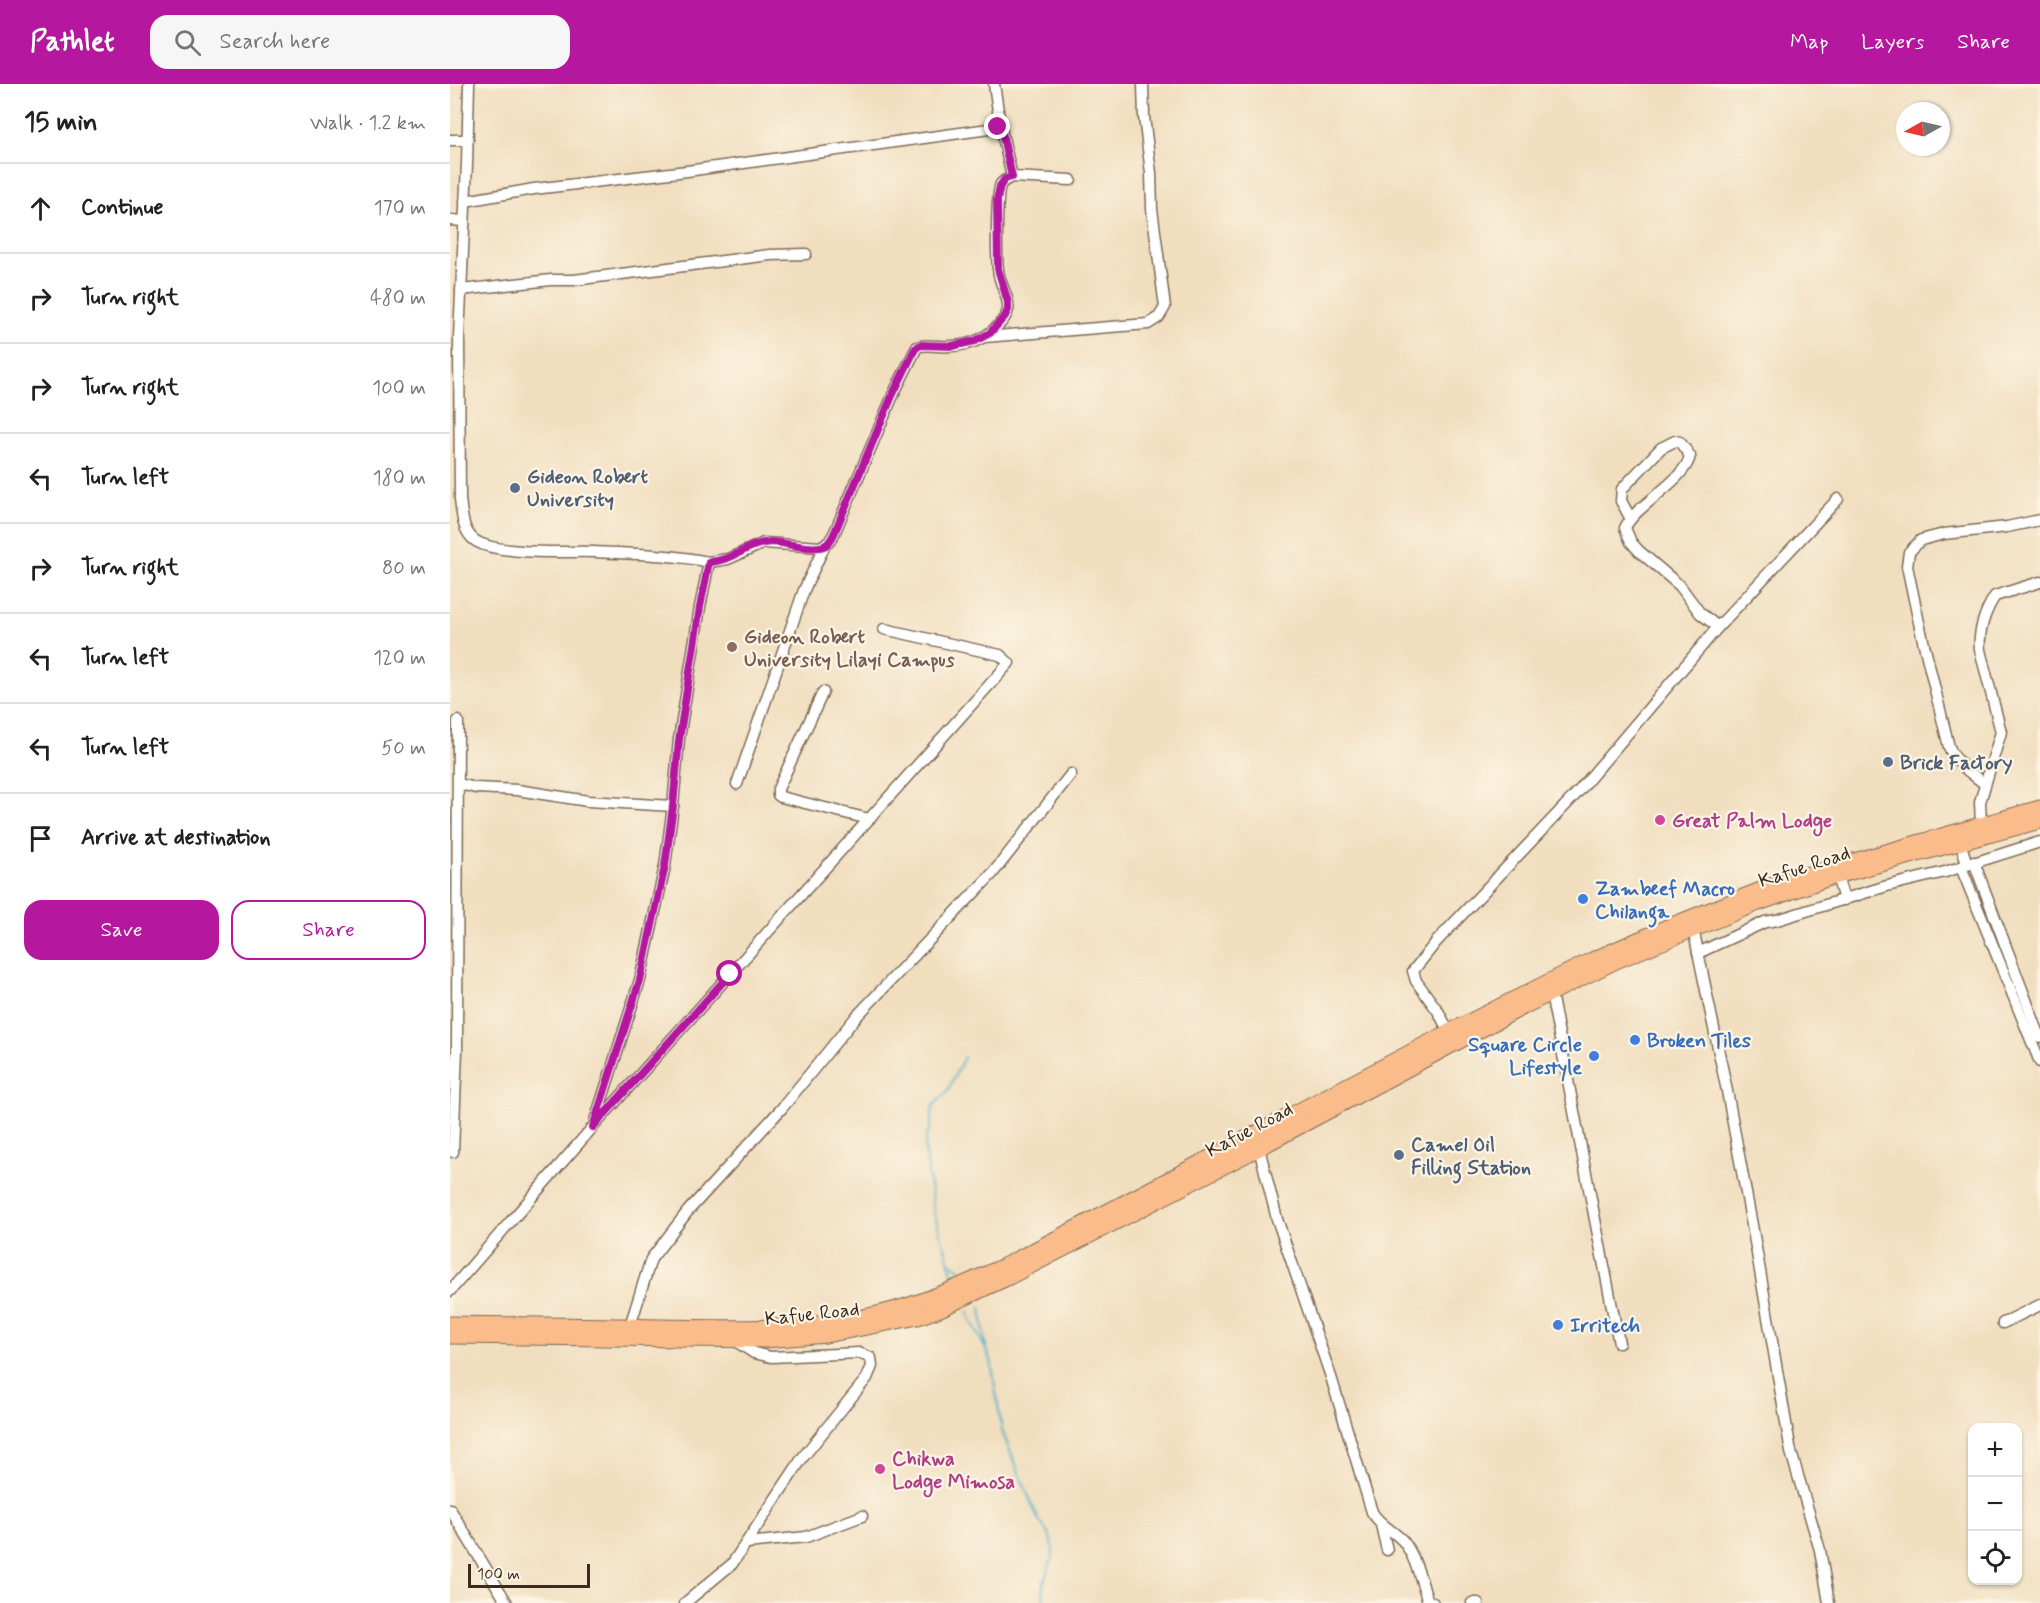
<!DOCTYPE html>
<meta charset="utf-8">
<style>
:root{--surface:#fff;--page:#f6f6f6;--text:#202124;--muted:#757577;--line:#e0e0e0;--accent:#b5179e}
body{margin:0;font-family:Mynerve,sans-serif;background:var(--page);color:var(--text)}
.controls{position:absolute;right:18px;bottom:18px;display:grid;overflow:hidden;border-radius:12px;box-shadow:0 2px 4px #0004}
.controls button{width:54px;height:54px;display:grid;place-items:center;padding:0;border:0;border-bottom:2px solid var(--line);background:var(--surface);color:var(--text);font:30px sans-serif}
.compass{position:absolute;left:1446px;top:18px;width:54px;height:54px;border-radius:50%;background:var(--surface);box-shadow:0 2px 4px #0004;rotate:262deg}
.scale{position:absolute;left:18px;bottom:15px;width:122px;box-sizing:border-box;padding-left:6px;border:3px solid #3b2a1e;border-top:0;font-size:16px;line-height:21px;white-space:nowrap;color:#3b2a1e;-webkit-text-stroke:4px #fcf5e5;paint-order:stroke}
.stop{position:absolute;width:18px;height:18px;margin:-14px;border:4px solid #b5179e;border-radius:50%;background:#fff}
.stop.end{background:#b5179e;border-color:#fff;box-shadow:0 2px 6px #0008}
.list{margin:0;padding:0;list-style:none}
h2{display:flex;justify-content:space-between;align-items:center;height:78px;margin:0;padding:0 24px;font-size:26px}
h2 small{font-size:20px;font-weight:400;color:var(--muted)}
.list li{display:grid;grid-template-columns:39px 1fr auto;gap:18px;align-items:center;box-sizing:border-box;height:90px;padding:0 24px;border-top:2px solid var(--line)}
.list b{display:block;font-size:22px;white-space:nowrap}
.list em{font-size:20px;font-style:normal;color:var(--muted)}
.actions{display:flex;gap:12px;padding:18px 24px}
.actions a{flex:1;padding:14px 0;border:2px solid var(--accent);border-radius:18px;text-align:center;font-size:21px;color:var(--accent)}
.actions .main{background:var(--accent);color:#fff}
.icon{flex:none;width:33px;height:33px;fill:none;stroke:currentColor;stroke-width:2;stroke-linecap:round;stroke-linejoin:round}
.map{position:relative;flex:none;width:1590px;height:1519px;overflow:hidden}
header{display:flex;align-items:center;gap:36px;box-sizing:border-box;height:84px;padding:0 30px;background:var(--accent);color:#fff}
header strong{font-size:28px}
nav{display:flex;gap:33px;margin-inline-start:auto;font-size:21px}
.search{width:420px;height:54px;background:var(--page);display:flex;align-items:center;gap:15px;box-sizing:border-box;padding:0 21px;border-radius:18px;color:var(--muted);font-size:22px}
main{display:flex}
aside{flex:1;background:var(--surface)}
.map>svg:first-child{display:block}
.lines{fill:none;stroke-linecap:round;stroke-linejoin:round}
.stream{stroke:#44afc2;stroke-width:2}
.minor-casing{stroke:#7b6956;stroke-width:13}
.highway-casing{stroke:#7b6956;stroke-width:17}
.minor{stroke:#fff;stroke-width:10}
.highway{stroke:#f9bc8a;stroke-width:15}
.route{stroke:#b5179e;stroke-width:8}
.service-dot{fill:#5c6f8a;stroke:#fcf5e5;stroke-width:2}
.education-dot{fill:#8d6e63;stroke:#fcf5e5;stroke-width:2}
.hotel-dot{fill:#d1479c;stroke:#fcf5e5;stroke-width:2}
.shop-dot{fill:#3f7fe0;stroke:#fcf5e5;stroke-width:2}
.labels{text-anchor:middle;stroke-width:4.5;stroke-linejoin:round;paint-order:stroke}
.service-label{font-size:20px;font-weight:bold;fill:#4e5e75;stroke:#fcf5e5;text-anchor:start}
.education-label{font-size:20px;font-weight:bold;fill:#785e54;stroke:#fcf5e5;text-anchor:start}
.hotel-label{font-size:20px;font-weight:bold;fill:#b23c85;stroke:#fcf5e5;text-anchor:start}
.street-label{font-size:20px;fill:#3b2a1e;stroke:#fcf5e5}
.shop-label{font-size:20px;font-weight:bold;fill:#366cbe;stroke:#fcf5e5;text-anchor:start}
</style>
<header>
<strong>Pathlet</strong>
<div class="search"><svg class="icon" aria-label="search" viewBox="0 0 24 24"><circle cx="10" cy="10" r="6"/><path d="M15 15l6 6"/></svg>Search here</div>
<nav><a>Map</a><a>Layers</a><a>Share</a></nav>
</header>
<main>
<aside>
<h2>15 min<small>Walk · 1.2 km</small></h2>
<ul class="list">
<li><svg class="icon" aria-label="ahead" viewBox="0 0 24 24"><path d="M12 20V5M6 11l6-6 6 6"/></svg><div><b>Continue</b></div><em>170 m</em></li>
<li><svg class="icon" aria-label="right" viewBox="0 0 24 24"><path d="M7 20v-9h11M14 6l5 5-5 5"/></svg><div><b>Turn right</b></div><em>480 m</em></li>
<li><svg class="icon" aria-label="right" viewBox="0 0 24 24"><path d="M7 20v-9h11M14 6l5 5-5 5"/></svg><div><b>Turn right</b></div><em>100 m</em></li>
<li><svg class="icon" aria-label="left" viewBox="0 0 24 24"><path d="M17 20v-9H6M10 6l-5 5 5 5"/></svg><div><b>Turn left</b></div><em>180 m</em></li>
<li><svg class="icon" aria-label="right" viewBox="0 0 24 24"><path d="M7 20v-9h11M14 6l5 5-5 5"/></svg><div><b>Turn right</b></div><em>80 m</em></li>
<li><svg class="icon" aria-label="left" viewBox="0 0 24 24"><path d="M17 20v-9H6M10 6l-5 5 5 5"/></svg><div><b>Turn left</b></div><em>120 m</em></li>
<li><svg class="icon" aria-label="left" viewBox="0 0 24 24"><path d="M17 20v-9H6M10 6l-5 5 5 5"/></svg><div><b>Turn left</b></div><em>50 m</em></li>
<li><svg class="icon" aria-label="arrive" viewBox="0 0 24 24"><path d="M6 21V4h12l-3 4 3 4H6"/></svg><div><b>Arrive at destination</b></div></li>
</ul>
<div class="actions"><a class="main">Save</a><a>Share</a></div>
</aside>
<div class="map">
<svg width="1590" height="1519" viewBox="0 0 1590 1519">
<rect width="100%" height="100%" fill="#fcf5e5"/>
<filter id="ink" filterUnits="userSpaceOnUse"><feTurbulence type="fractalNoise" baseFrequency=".0167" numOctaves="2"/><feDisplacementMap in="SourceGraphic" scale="12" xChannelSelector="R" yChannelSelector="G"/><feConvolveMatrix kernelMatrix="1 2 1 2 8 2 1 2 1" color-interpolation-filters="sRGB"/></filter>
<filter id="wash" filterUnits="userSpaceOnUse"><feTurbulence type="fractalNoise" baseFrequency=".008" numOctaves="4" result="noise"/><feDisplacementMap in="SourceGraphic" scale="24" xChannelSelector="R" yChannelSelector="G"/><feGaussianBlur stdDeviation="1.35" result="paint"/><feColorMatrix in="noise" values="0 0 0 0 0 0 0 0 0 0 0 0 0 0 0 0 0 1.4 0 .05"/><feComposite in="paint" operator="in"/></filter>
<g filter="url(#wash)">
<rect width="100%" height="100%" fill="#f1debf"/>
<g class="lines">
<g class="stream">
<polyline points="499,1177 503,1193"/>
<polyline points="510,1185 499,1177 484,1129 475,1066 476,1053 481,1042 483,1022 497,1008 514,973"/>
<path d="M531,1224L536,1265L541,1277L552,1347L588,1435C622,1476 587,1479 594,1519"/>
<polyline points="517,1228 535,1263"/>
</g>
</g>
</g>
<g filter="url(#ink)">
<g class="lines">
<g class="minor-casing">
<g id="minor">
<path d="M19,0L17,80L9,253L10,415C12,429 12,444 22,454C39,472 118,467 144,468C182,470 222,470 259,478L278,475L314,459L370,463L379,458L384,450L444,309L467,263C474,260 482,262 489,262C504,263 521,261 534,253C542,248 556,236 558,226C560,215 551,202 549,191C546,180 546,108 551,100C554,96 558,95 562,93L621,96"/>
<polyline points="550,40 562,93"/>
<polyline points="0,56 18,56"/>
<polyline points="15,117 84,105 237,87 546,44 550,40 544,0"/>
<polyline points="0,136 14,137"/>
<polyline points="11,206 101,196 124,196 320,171 356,170"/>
<polyline points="534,253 698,240 709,233 715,223 702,125 701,89 694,33 693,0"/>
<path d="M1181,435L1171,417L1172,405L1211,364L1225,357L1230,358L1240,372C1235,397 1184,422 1175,444L1181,458L1189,467L1230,502L1250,529L1268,543"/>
<polyline points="373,608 328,705 328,711 331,713 419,735"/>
<polyline points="9,700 26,704 67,706 138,717 223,722"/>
<polyline points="287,700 354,506 375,461"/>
<path d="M1535,700C1521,689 1506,680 1499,663L1471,548L1457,482L1459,468L1471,456L1494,450L1557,443L1590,436"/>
<path d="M1531,740L1530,718L1551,648L1530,566C1528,548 1535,527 1545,512L1590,498"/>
<polyline points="1510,758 1517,780"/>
<polyline points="1524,778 1590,953"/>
<polyline points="1511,783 1590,978"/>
<polyline points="1387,792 1394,816"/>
<polyline points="1243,844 1277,1007 1304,1152 1341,1368 1370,1466 1379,1519"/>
<polyline points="1248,869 1315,838 1327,836 1437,802 1495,788 1590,758"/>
<polyline points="1101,909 1169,1259"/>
<polyline points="999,948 988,927 966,897 963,887 987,857 1128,708 1268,543 1388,415"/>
<polyline points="145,1037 190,896 215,782 223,722 229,655 250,523 259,478"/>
<path d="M809,1064L827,1135L881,1293L922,1428C930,1442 943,1446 953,1457C965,1471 972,1500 978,1517L983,1519"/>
<polyline points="3,1068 7,966 8,637"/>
<polyline points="0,1207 143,1043 559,579 550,571 434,545"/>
<polyline points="1553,1239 1590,1221"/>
<polyline points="180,1242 201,1175 238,1127 332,1024 406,933 543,789 621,690"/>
<polyline points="0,1425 57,1519"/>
<polyline points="931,1441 937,1466"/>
<polyline points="297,1459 356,1453 412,1432"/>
<polyline points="235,1519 282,1480 353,1373 417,1294 422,1282 421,1274 409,1269 321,1273 304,1269 284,1256"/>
<polyline points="1022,1519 1028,1519"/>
</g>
</g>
<g class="highway-casing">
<g id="highway">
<path d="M0,1240C70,1241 140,1241 209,1243C281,1244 356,1247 427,1230C472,1220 512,1201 554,1182L999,948L1142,876L1215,844L1331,798L1590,724"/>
<polyline points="0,1252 315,1256 376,1251 468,1233 490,1225 559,1193 809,1064 1077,921 1166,877 1306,820 1379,794 1590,737"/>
</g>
</g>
<use href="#minor" class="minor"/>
<use href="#highway" class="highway"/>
</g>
</g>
<g class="lines" filter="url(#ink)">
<path class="route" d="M280,890L143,1043L190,896L215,782L223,722L229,656L250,523L259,478C283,477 298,459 321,458C335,458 364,468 376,461C380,458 382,454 384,450L442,312L465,265L470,261L502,262L525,257L540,249L555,232L558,226V218L548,185L547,116L550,102L555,95L562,93L550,40L548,43"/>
</g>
<g class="service-dot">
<circle cx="65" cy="404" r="6"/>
<circle cx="1438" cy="678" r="6"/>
<circle cx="949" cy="1071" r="6"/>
</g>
<circle class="education-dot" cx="282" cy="563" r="6"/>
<g class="hotel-dot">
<circle cx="1210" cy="736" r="6"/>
<circle cx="430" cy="1385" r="6"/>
</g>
<g class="shop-dot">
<circle cx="1133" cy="815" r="6"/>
<circle cx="1185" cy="956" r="6"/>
<circle cx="1144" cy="972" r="6"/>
<circle cx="1108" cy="1241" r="6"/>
</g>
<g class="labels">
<g class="service-label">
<text x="77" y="399">Gideon Robert<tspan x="77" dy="23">University</tspan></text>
<text x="1450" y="685">Brick Factory</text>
<text x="961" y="1067">Camel Oil<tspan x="961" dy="23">Filling Station</tspan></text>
</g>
<g class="education-label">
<text x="294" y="559">Gideon Robert<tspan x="294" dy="23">University Lilayi Campus</tspan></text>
</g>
<g class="hotel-label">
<text x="1222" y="743">Great Palm Lodge</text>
<text x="442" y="1381">Chikwa<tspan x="442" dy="23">Lodge Mimosa</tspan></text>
</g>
<g class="street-label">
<text transform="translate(1354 782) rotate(-18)" y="7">Kafue Road</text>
<text transform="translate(799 1045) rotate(-28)" y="7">Kafue Road</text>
<text transform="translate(362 1229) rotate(-6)" y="7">Kafue Road</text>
</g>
<g class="shop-label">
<text x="1145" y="811">Zambeef Macro<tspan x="1145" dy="23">Chilanga</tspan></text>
<text x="1197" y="963">Broken Tiles</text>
<text x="1132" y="967" text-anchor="end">Square Circle<tspan x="1132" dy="23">Lifestyle</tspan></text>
<text x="1120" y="1248">Irritech</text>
</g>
</g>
</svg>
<div class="controls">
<button>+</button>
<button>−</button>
<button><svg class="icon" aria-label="locate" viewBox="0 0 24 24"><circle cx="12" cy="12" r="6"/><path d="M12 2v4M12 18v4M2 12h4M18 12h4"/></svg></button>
</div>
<svg class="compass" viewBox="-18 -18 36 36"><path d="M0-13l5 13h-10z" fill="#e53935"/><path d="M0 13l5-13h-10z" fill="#757577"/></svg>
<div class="scale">100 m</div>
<div class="stop" style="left:280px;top:890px"></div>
<div class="stop end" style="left:548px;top:43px"></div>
</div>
</main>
